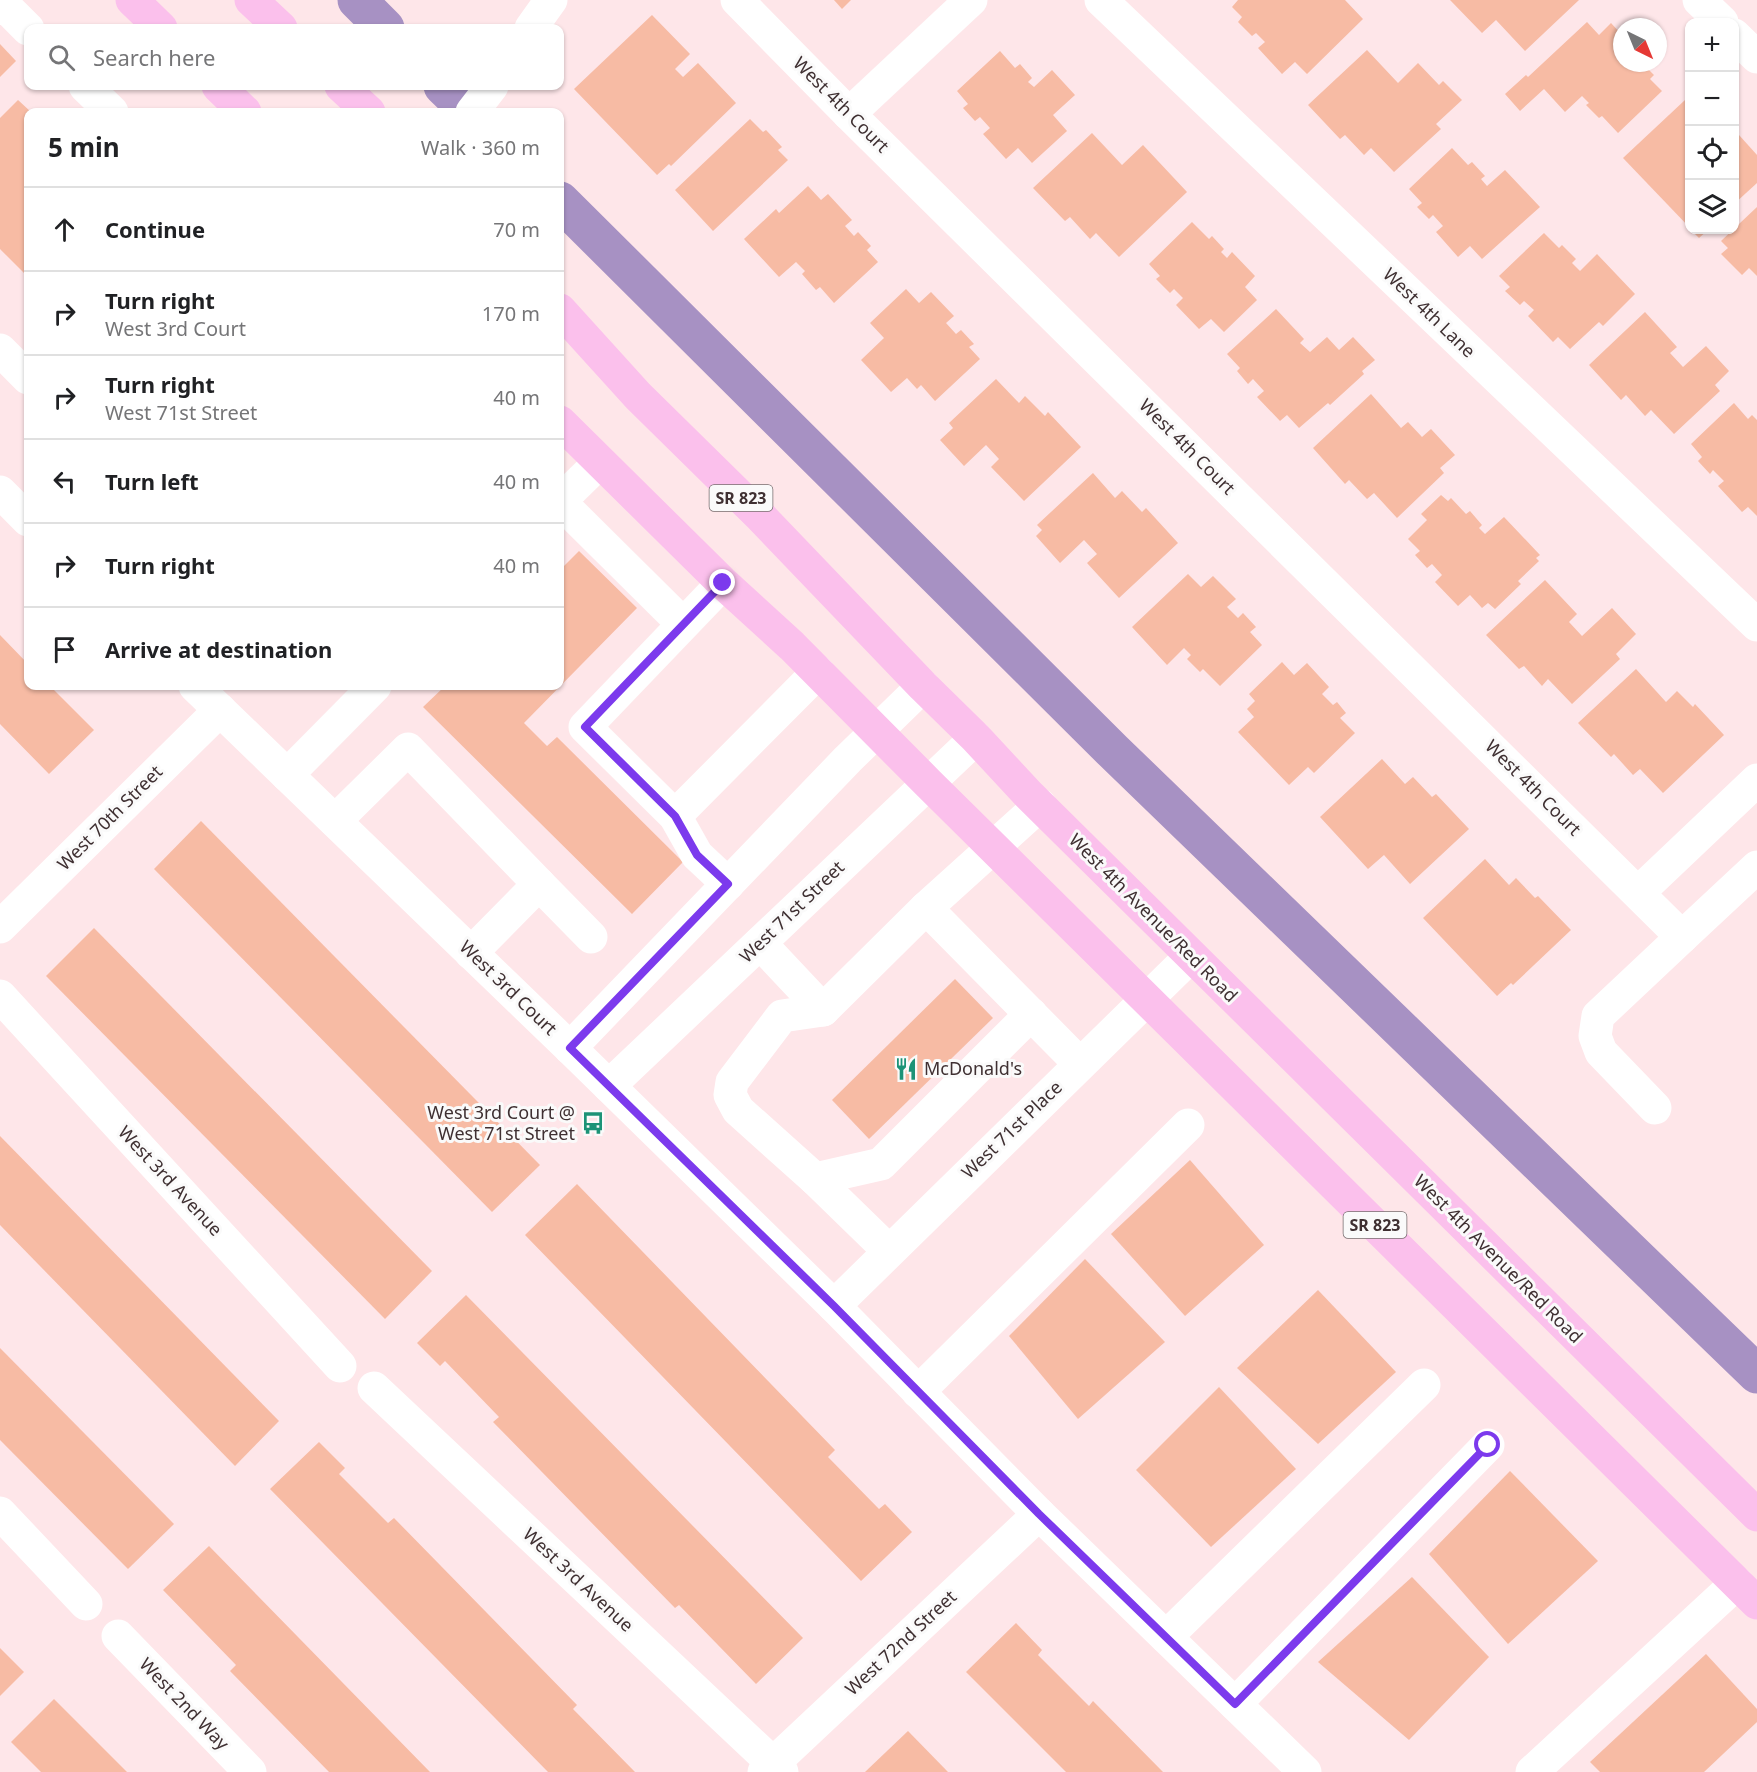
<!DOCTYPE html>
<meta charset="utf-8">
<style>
:root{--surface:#fff;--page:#f2f2f2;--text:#202124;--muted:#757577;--line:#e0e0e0}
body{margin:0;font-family:"Noto Sans",sans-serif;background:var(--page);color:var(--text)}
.controls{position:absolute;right:18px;top:18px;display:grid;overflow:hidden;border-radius:12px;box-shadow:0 2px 4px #0004}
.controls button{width:54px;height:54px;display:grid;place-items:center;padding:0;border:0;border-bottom:2px solid var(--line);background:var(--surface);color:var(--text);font:30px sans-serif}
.compass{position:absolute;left:1613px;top:18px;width:54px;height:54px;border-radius:50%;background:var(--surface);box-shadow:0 2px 4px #0004;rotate:137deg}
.stop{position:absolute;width:18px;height:18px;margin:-14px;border:4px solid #7c3aed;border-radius:50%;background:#fff}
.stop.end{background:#7c3aed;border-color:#fff;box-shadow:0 2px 6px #0008}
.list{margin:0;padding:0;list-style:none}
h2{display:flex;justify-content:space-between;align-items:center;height:78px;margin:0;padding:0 24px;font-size:26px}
h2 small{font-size:20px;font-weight:400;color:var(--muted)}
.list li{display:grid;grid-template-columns:39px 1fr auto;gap:18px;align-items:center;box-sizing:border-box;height:84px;padding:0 24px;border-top:2px solid var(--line)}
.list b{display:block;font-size:22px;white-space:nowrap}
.list p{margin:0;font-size:20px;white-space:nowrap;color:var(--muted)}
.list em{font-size:20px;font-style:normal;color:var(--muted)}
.icon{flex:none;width:33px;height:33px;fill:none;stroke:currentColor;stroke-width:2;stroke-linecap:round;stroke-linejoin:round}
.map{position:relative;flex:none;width:1757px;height:1772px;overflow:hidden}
.search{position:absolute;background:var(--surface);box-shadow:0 2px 4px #0004;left:24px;top:24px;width:540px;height:66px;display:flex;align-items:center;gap:15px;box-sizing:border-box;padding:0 21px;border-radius:12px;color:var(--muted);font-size:22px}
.panel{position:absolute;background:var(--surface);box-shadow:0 2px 4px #0004;left:24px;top:108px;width:540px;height:582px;border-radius:12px}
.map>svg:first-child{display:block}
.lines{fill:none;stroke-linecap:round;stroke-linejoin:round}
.canal{stroke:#a791c3;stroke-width:39}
.building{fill:#f7bba4}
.minor{stroke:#fff;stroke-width:33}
.major{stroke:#fbc0ec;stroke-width:33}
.route{stroke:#7c3aed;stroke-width:8}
.labels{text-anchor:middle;stroke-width:6;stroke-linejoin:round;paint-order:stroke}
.shield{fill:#fafafa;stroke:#776d6e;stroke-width:1.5}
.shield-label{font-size:16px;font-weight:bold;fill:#3f3032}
.street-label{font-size:18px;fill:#3f3032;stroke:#fafafa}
.poi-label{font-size:18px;fill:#3f3032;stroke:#fafafa;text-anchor:start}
</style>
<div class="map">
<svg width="1757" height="1772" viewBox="0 0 1757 1772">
<rect width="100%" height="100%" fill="#fee6e9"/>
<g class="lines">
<g class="canal">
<polyline points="357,0 385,28"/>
<polyline points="443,86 470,112"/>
<polyline points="560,201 1113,751 1757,1374"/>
</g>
</g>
<g class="building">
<polygon points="834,0 851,0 842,9"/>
<polygon points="1238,0 1345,0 1363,19 1307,74 1295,62 1282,74 1258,48 1265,42 1256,33 1252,36 1238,22 1242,17 1232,7"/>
<polygon points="1450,0 1579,0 1525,51 1496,20 1482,33"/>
<polygon points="652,15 690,54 675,69 683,77 698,63 736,103 671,166 669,164 657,175 574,89"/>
<polygon points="1587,22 1599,35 1611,23 1622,35 1622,63 1634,63 1637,66 1642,63 1654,75 1650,79 1662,91 1618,133 1602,116 1599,118 1586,105 1589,103 1582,96 1565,112 1544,89 1520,111 1505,94 1526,75 1528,77"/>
<polygon points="0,44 16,61 0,77"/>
<polygon points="1367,50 1398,83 1418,63 1439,85 1443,81 1462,100 1436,124 1441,129 1394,172 1371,148 1364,155 1345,135 1340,139 1308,105"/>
<polygon points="1000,51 1015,68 1020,64 1032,78 1028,82 1034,87 1052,70 1075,95 1053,115 1067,131 1032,163 1018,148 1006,159 983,134 990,128 980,117 975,121 963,108 968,104 957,91"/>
<polygon points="18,100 31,112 28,112 28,277 0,249 0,118"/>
<polygon points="1685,100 1690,105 1690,228 1623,158"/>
<polygon points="750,119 763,132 766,130 782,147 778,150 788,160 713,231 675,190"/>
<polygon points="1092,133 1122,165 1143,145 1187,192 1119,257 1096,233 1090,239 1070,217 1065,221 1033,188"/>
<polygon points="1739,135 1757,155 1757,183 1734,204 1734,140"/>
<polygon points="1452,148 1468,165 1472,162 1485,176 1481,179 1487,186 1505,170 1540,207 1482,259 1470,246 1458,257 1436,232 1443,226 1433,215 1429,219 1417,207 1422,203 1409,189"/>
<polygon points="808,186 821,200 828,194 852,220 845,226 854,236 858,232 871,246 867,250 878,262 834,303 820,287 816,290 802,274 805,271 796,262 779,277 744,239 776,209 779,213"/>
<polygon points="1757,207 1757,276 1749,268 1742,275 1721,254 1728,248 1721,241"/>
<polygon points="1192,222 1209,239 1212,236 1224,249 1221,252 1227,258 1232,252 1255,276 1245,287 1257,300 1224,332 1211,319 1199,329 1176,305 1183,298 1174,289 1170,293 1156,279 1160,276 1149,264"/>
<polygon points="1691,230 1708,230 1699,238"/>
<polygon points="1544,233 1559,248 1562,245 1576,259 1572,263 1580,271 1597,254 1635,294 1603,326 1599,322 1570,349 1558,337 1553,342 1528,316 1534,310 1524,301 1520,305 1505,291 1510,287 1499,276"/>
<polygon points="906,289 919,303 931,292 954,316 946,323 956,334 961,330 974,344 969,347 980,359 935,401 921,385 917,389 907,378 891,392 861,360 884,338 870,323"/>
<polygon points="1276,309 1304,339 1300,343 1310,352 1327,337 1339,350 1353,337 1375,360 1362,371 1364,374 1330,405 1328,403 1299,428 1287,415 1280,421 1257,397 1264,391 1253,379 1248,384 1237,371 1240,368 1227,354"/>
<polygon points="1645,312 1677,347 1670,353 1683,367 1706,346 1729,371 1715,385 1720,391 1674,434 1651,410 1645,416 1626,395 1621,400 1589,365"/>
<polygon points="996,379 1019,403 1025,396 1045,416 1048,412 1081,447 1024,501 991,467 999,459 986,445 964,466 940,440 953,428 949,423"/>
<polygon points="1371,394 1401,428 1408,422 1422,437 1431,429 1455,455 1440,468 1444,473 1397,518 1374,493 1367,499 1349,480 1345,484 1313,448"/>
<polygon points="1734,403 1748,419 1752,415 1757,420 1757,516 1748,507 1742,512 1718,486 1724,481 1713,470 1710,474 1698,461 1702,457 1691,444"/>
<polygon points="1093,473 1115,498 1122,491 1142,512 1146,508 1178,543 1119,598 1087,563 1097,554 1084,540 1060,563 1036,536 1042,530 1037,525"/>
<polygon points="1441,495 1448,501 1451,498 1466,514 1470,511 1482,525 1479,528 1485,534 1504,517 1540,555 1536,558 1539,561 1518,581 1521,584 1495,609 1488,603 1482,608 1470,595 1458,606 1435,582 1442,575 1432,564 1427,568 1415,555 1420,551 1408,539 1427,520 1421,514"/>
<polygon points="579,551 637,608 524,723 547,746 557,737 683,862 632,914 423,707 445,686 560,686 560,570"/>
<polygon points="1188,574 1201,587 1213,576 1236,599 1227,607 1238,618 1243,613 1256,627 1250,632 1262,645 1220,686 1203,669 1200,672 1187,659 1191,655 1184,648 1167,665 1132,627"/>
<polygon points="1545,580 1577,614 1569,622 1582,636 1612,608 1636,634 1616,654 1620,659 1572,704 1548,679 1542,686 1524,666 1519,669 1486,635"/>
<polygon points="0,635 28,664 28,686 50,686 94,730 49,774 0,724"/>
<polygon points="1282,662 1294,675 1307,663 1329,687 1322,694 1333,705 1337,702 1346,713 1340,718 1355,733 1314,773 1308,767 1289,785 1238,732 1254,717 1247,709 1255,701 1249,694"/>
<polygon points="1636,669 1666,702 1677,691 1693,707 1695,704 1724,735 1663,793 1640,769 1633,775 1614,754 1611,757 1578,723"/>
<polygon points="1382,759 1405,784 1413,777 1432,797 1436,794 1469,829 1410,884 1384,855 1368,869 1320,817"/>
<polygon points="201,821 540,1165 492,1212 154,869"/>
<polygon points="1485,859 1509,885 1516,878 1535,898 1538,896 1571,930 1513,985 1511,983 1497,996 1423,918"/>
<polygon points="94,928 432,1271 385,1319 46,976"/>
<polygon points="955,979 993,1018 869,1139 832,1100"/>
<polygon points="0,1136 279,1421 235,1466 0,1225"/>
<polygon points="1190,1160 1264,1245 1185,1316 1111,1234"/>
<polygon points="577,1184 835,1450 828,1457 879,1509 885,1504 912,1532 861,1581 525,1235"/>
<polygon points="1085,1259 1165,1342 1078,1419 1009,1336"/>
<polygon points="1318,1290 1396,1372 1318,1444 1237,1368"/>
<polygon points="466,1295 803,1638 756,1684 679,1605 675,1608 493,1422 499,1417 445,1361 440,1366 417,1343"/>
<polygon points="0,1348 174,1524 128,1569 0,1440"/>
<polygon points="1219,1387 1296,1469 1211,1547 1136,1470"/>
<polygon points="319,1442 345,1468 339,1474 388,1523 394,1518 577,1705 573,1709 635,1772 548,1772 270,1489"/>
<polygon points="1510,1471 1598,1561 1508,1644 1429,1554"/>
<polygon points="209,1546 430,1772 329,1772 230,1671 236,1665 163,1590"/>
<polygon points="1412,1577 1489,1657 1409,1740 1318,1662"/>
<polygon points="1016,1623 1042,1650 1038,1655 1089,1706 1093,1701 1163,1772 1066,1772 966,1672"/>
<polygon points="0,1648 24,1672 0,1696"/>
<polygon points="1706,1654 1757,1709 1757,1722 1704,1772 1600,1772 1590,1762"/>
<polygon points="54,1699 127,1772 41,1772 11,1742"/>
<polygon points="908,1731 948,1772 865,1772"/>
</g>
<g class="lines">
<g class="minor">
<polyline points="737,0 849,114 1682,937 1598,1016 1595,1036 1601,1052 1655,1108"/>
<polyline points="1101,0 1757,625"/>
<polyline points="1699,0 1722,22"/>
<polyline points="0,1 28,29"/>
<polyline points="531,28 551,0"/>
<polyline points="1734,35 1757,57"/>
<polyline points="85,86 112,112"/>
<polyline points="472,112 492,86"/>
<polyline points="849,114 971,0"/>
<polyline points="0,350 28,378"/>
<polyline points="0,492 28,520"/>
<polyline points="560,501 600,462"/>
<polyline points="560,502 683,624"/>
<polyline points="723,583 585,727 675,816 697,855 728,884"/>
<polyline points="195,686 570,1048 834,1306 1039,1514 1305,1772"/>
<polyline points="287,775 375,686"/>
<polyline points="675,816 818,672"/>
<polyline points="335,821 408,749 539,884"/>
<polyline points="1639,892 1757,780"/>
<polyline points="926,908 1080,1064"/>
<polyline points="0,927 220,710"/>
<polyline points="1682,937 1757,867"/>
<polyline points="760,943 823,1010"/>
<polyline points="471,953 539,884 591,937"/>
<polyline points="0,996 340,1366"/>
<polyline points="570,1048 848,759 923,686"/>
<polyline points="609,1086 976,738"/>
<polyline points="815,1179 881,1164 1031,1014"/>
<polyline points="889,1251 815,1179 738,1110 730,1095 732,1082 782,1016 823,1010 926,908 1040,805"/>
<polyline points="834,1306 1191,956"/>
<polyline points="374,1388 782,1772"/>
<polyline points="918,1392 1188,1125"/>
<polyline points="0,1513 86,1604"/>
<polyline points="118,1636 250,1772"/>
<polyline points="1166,1637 1424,1385"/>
<polyline points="1235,1704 1488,1445"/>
<polyline points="764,1772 1039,1514"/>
<polyline points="1532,1772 1737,1583"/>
</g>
<g class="major">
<polyline points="132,0 161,28"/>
<polyline points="251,0 281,28"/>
<polyline points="218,86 245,112"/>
<polyline points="341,86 369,112"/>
<polyline points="560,310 638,396 761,517 923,686 976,738 1028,794 1757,1515"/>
<polyline points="560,422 723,583 792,646 928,783 1757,1603"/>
</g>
</g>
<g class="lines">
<polyline class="route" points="723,583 585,727 675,816 697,855 728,884 570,1048 834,1306 1039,1514 1235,1704 1488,1445"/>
</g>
<defs>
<g id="restaurant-bare" transform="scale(1.8)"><path d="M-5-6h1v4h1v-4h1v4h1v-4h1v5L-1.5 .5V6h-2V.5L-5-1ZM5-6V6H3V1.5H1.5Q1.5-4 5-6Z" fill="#1c9377" stroke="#fafafa" stroke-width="2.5" paint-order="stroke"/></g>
<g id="bus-bare" transform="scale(1.8)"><path d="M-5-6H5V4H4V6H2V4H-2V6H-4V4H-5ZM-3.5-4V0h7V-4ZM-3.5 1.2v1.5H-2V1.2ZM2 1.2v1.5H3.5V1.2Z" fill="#1c9377" stroke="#fafafa" stroke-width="2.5" paint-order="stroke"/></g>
</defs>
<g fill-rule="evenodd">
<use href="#restaurant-bare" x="906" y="1069"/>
<use href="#bus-bare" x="593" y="1123"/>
</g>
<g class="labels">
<g class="shield">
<rect x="709.5" y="485" width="63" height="26" rx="4.5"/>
<rect x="1343.5" y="1212" width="63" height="26" rx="4.5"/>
</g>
<g class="shield-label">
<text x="741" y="504">SR 823</text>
<text x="1375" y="1231">SR 823</text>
</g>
<g class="street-label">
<text transform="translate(841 105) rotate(45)" y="6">West 4th Court</text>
<text transform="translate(1429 313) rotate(44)" y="6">West 4th Lane</text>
<text transform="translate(1187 447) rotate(45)" y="6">West 4th Court</text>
<text transform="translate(1533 788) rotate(45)" y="6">West 4th Court</text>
<text transform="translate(110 818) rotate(-45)" y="6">West 70th Street</text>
<text transform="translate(792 912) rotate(-44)" y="6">West 71st Street</text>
<text transform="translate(1153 918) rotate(45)" y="6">West 4th Avenue/Red Road</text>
<text transform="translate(508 988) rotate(44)" y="6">West 3rd Court</text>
<text transform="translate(1012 1130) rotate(-44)" y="6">West 71st Place</text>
<text transform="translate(170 1181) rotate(47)" y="6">West 3rd Avenue</text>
<text transform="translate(1498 1259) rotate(45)" y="6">West 4th Avenue/Red Road</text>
<text transform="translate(578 1580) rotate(43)" y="6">West 3rd Avenue</text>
<text transform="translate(901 1643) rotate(-43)" y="6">West 72nd Street</text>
<text transform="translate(184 1704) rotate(46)" y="6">West 2nd Way</text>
</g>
<g class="poi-label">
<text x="924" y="1075">McDonald's</text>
<text x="575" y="1119" text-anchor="end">West 3rd Court @<tspan x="575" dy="21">West 71st Street</tspan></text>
</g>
</g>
</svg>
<div class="controls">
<button>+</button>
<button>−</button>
<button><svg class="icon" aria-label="locate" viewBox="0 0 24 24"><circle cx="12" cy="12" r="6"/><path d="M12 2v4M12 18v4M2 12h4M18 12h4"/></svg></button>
<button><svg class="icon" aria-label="layers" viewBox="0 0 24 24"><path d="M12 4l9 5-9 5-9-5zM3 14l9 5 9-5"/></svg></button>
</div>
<svg class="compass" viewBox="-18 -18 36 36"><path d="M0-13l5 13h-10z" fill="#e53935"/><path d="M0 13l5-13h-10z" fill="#757577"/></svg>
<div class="stop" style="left:1488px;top:1445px"></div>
<div class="stop end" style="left:723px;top:583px"></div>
<div class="search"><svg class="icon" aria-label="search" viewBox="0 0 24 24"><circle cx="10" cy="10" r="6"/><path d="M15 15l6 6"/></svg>Search here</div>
<section class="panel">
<h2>5 min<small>Walk · 360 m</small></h2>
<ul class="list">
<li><svg class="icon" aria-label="ahead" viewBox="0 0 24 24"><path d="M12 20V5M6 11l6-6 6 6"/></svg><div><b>Continue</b></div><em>70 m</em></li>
<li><svg class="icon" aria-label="right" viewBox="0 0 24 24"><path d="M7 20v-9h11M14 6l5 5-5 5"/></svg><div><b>Turn right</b><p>West 3rd Court</p></div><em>170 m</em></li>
<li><svg class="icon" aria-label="right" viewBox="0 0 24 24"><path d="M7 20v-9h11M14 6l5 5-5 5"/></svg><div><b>Turn right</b><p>West 71st Street</p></div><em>40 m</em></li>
<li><svg class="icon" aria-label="left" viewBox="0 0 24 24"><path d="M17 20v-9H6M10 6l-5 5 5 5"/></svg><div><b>Turn left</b></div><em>40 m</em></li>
<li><svg class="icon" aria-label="right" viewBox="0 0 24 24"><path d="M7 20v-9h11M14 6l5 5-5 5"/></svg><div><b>Turn right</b></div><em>40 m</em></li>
<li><svg class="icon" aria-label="arrive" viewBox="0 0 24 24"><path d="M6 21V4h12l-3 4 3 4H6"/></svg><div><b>Arrive at destination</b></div></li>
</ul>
</section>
</div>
